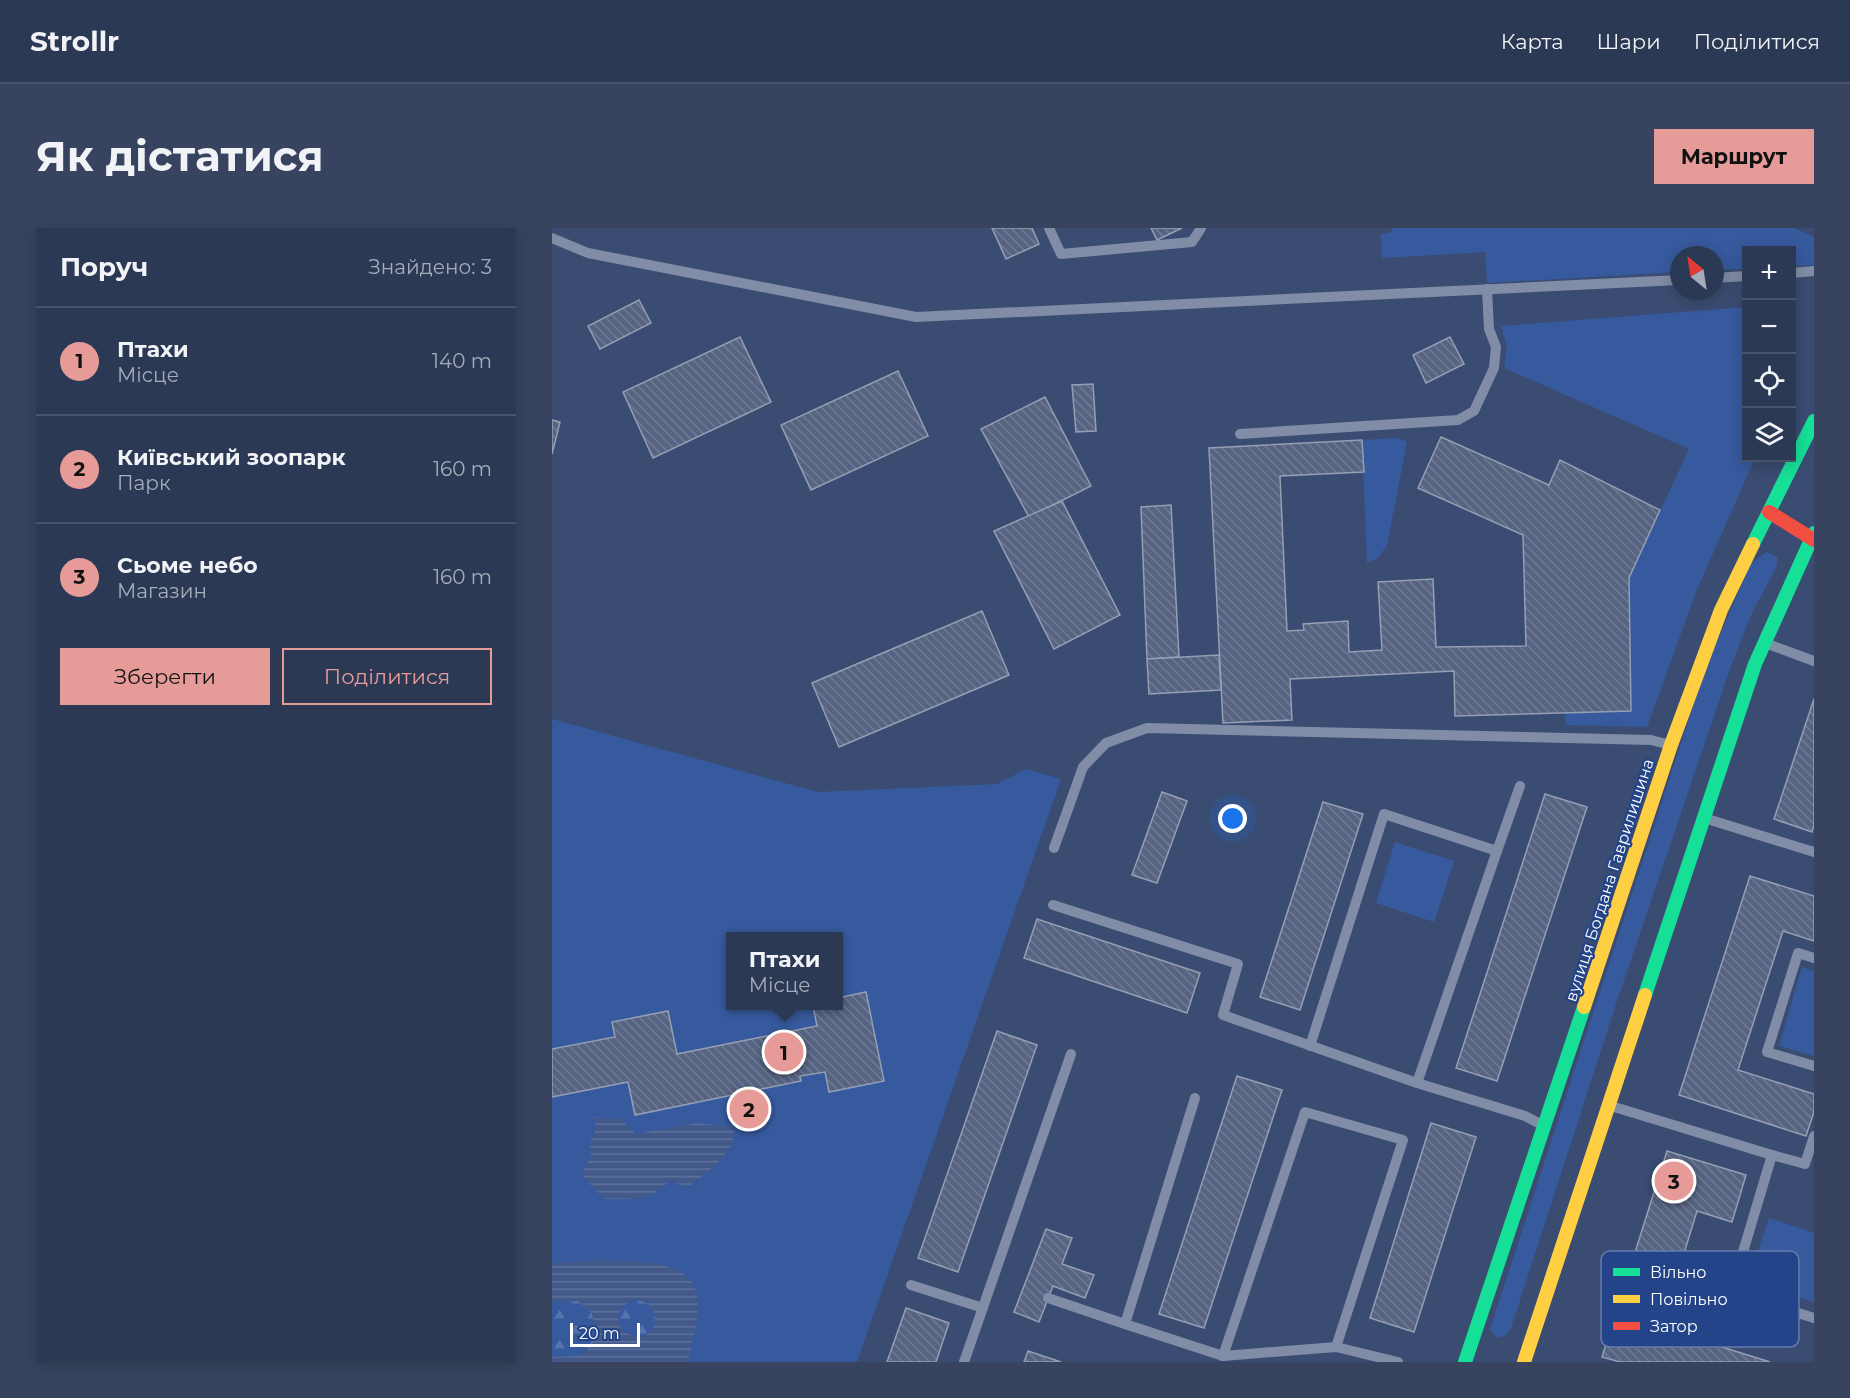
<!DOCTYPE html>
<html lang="uk">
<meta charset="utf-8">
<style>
:root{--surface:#2c3955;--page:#38445f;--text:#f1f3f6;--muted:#a6acb9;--line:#48536c;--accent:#e69b98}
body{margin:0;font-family:Montserrat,sans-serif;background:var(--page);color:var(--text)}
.controls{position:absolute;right:18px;top:18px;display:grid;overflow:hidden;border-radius:0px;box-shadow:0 3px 15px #0003}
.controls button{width:54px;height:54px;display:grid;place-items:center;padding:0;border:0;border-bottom:2px solid var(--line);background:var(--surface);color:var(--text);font:30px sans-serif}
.compass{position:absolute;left:1118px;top:18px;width:54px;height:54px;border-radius:50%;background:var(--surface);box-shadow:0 3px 15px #0003;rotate:330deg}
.scale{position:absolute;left:18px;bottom:15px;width:70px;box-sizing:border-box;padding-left:6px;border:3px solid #fff;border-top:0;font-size:16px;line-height:21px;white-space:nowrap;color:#fff;-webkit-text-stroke:4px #234488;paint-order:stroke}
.you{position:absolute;left:681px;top:591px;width:21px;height:21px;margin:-15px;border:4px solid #fff;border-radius:50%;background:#1a73e8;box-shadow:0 0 0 9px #1a73e833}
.badge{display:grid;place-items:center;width:39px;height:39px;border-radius:50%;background:var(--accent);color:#111;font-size:20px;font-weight:700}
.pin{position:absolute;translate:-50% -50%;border:3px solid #fff;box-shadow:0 2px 6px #0006}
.popup{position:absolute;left:174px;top:704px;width:117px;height:78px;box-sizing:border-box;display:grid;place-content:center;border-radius:0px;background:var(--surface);filter:drop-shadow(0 2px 4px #0005);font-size:20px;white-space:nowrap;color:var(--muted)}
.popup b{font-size:22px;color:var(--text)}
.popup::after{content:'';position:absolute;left:50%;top:100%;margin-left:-12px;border:12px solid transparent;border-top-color:var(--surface)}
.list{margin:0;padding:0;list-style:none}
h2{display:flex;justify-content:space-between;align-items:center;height:78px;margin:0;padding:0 24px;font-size:26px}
h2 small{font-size:20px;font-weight:400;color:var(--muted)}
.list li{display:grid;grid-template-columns:39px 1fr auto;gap:18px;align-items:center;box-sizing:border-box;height:108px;padding:0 24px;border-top:2px solid var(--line)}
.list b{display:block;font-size:22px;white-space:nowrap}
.list p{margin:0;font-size:20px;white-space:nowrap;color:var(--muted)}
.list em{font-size:20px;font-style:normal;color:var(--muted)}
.actions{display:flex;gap:12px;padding:18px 24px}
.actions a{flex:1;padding:14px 0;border:2px solid var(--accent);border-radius:0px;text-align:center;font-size:21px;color:var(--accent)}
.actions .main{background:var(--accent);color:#111}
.icon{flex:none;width:33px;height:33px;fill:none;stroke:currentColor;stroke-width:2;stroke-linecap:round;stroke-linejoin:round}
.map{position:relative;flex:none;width:1262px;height:1134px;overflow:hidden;border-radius:0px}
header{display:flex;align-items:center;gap:36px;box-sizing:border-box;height:84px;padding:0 30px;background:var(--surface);border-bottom:2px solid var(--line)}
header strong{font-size:28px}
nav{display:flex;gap:33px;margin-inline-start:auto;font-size:21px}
.intro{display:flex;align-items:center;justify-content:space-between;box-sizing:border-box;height:144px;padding:0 36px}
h1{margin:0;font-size:42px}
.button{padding:15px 27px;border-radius:0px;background:var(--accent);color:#111;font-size:21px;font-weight:700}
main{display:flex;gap:36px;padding:0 36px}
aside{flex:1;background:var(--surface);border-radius:0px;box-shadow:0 3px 15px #0003}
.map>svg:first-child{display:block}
.green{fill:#375a9e;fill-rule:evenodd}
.forest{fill:url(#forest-firs)}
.water{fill:url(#water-rules);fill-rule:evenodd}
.building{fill:url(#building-back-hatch);stroke:#959fb4;stroke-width:1.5}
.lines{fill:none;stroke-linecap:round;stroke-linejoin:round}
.lane{stroke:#818da6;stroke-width:10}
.fast{stroke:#16e098;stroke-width:14}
.slow{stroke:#ffcf43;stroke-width:14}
.jam{stroke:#f24e42;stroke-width:14}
.labels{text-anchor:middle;stroke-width:4.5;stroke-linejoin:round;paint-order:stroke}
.street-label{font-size:16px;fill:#fff;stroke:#234488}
.key{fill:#234488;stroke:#657cac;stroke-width:1.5}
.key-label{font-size:16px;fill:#fff}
</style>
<header>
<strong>Strollr</strong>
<nav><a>Карта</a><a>Шари</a><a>Поділитися</a></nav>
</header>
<div class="intro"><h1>Як дістатися</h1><a class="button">Маршрут</a></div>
<main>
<aside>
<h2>Поруч<small>Знайдено: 3</small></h2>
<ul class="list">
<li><span class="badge">1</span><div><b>Птахи</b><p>Місце</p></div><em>140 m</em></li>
<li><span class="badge">2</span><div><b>Київський зоопарк</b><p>Парк</p></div><em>160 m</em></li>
<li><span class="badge">3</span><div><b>Сьоме небо</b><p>Магазин</p></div><em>160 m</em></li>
</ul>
<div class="actions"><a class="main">Зберегти</a><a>Поділитися</a></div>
</aside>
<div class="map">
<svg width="1262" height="1134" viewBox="0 0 1262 1134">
<defs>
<pattern id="forest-firs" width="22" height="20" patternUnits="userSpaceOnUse" patternTransform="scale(1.5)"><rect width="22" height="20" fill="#375a9e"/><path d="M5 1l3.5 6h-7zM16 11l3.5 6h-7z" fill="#5573ad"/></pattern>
<pattern id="water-rules" width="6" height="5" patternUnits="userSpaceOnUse" patternTransform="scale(1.5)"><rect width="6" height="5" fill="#42598a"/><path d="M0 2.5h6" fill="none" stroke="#5e729c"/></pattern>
<pattern id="building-back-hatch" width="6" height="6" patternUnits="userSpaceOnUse" patternTransform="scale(1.5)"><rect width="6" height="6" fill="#566482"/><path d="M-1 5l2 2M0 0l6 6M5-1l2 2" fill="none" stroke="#6f7b95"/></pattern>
</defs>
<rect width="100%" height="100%" fill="#3a4c71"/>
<g class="green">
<polygon points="841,0 1242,0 1262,9 1262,37 1240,38 1240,22 1194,22 1194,41 1163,42 1163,27 1127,27 1127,44 935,55 933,24 830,30 829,6 838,5"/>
<polygon points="1194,79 1194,230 1203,230 1144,364 1095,499 1014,497 1012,485 1079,483 1077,350 1137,221 952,140 955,119 949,98"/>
<polygon points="846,210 855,214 835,317 826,330 815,335 810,212"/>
<polygon points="1215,324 1226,330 1224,340 1199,387 1179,438 1066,770 959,1100 953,1108 945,1110 938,1101 1154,439 1199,335"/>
<path d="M0,491L266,564L445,556L474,541L509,551L305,1134H0ZM178,708H286V778H178Z"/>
<polygon points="843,614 902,633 882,694 824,675"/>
<polygon points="1250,739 1262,743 1262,828 1227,818"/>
<polygon points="1217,990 1262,1005 1262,1074 1196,1053"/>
</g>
<g class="forest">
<circle cx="85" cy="1091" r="19"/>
<polygon points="26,1073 40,1085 44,1101 40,1119 27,1128 0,1129 0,1074"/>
</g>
<g class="water">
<path d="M43,889L68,891L84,906L144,895L181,899C188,922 152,947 136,959L118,953L98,968L75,971H52L29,946L39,928L38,914L43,903Z"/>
<path d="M54,1032C87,1035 148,1029 146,1079C145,1097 139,1116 136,1134H0V1129L27,1128L40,1119L44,1101L40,1085L26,1073L0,1074V1035ZM82,1072C105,1072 111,1099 91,1109C64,1110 57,1081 82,1072Z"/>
</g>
<g class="building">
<polygon points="440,0 480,0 487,16 454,31"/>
<polygon points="599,0 630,0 605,12"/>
<polygon points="87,72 99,95 48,121 36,98"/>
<polygon points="188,109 219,174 101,230 71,164"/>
<polygon points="898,109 912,136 874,155 861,127"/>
<polygon points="346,143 376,208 259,262 229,197"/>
<polygon points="541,156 544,203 524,204 520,157"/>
<polygon points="493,169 539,258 477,289 429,201"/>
<polygon points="0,192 8,194 0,226"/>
<polygon points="889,209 997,257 1008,232 1108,282 1077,350 1079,483 903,488 902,443 738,451 740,492 671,495 657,220 810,212 812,244 728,248 735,403 752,402 751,396 796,393 797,424 830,422 826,354 881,351 884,419 974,418 971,307 866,260"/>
<polygon points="510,273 568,387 502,421 442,303"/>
<polygon points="619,277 627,429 595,431 589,279"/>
<polygon points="430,383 457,447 287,519 260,455"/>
<polygon points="667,427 669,462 597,466 595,431"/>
<polygon points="1262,471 1262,597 1260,604 1222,591"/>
<polygon points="610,564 635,573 605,655 580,647"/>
<polygon points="993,566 1035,579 945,853 904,840"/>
<polygon points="771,574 811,586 748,782 708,769"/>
<polygon points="1198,648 1262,668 1262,713 1231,703 1186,842 1262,866 1262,884 1254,908 1127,867"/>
<polygon points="485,691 648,745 635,785 472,730"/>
<polygon points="314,764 332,853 277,864 273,844 248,848 249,853 83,887 76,854 0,869 0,821 63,809 60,794 116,783 125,826 265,798 261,778 286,778 286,770"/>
<polygon points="445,803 485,817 406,1044 366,1030"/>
<polygon points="685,848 730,862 652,1100 607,1086"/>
<polygon points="879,895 924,909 862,1104 818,1090"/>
<polygon points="1115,923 1194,947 1180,994 1145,983 1109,1100 1218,1134 1068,1134 1050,1129"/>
<polygon points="494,1001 520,1010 510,1036 542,1047 533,1070 501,1058 487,1094 462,1084"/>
<polygon points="354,1080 397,1095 384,1134 335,1134"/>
<polygon points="476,1123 509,1134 472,1134"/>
</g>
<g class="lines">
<g class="lane">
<polyline points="497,0 509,26 640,14 649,0"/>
<polyline points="0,10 36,25 364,89 1127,52"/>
<polyline points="1240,45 1262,43"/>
<polyline points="1163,50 1194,48"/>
<polyline points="688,206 906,192 922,183 942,140 944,119 937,101 935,61"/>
<polyline points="1213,415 1262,433"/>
<polyline points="1152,590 1262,624"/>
<polyline points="502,620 531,539 554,515 595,500 1099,512 1119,517"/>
<polyline points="945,623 968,558"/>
<polyline points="501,677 686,736 671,787 865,855 973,888 992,898"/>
<polyline points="1262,730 1246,725 1215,824 1262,838"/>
<polyline points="758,818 832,586 945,623 865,855"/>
<polyline points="643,870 573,1096 671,1128 784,1119 846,1134"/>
<polyline points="1059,878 1220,927 1179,1064 1262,1090"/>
<polyline points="1220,927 1253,936 1262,908"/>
<polyline points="359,1057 431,1080"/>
<polyline points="496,1070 573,1096"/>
<polyline points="671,1128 753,884 851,912 784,1119"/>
<polyline points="412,1134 519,826"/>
</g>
<g class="fast">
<polyline points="1201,316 1262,193"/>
<polyline points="1093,767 1203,436 1262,305"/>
<polyline points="913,1134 1032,779"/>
</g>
<g class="slow">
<polyline points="1032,779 1119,517 1169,382 1201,316"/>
<polyline points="972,1134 1093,767"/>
</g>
<polyline class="jam" points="1217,284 1262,312"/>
</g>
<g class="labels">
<g class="street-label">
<text transform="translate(1057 652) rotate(-72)" y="6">вулиця Богдана Гаврилишина</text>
</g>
</g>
<rect x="1049" y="1023" width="198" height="96" rx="9" class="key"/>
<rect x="1061" y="1040" width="27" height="8" fill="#16e098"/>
<rect x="1061" y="1067" width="27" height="8" fill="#ffcf43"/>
<rect x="1061" y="1094" width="27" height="8" fill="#f24e42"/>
<g class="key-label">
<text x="1098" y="1050">Вільно</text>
<text x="1098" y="1077">Повільно</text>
<text x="1098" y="1104">Затор</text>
</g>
</svg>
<div class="controls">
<button>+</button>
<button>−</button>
<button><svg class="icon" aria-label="locate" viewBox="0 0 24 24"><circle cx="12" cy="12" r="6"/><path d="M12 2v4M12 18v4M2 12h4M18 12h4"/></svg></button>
<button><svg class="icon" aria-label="layers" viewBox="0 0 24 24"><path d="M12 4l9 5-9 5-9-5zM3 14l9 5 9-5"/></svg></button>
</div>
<svg class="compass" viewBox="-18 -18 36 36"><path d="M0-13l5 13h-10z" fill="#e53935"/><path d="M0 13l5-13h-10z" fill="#a6acb9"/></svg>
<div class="scale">20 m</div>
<div class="you"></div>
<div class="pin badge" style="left:232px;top:824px">1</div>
<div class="popup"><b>Птахи</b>Місце</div>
<div class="pin badge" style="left:197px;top:881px">2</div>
<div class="pin badge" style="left:1122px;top:953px">3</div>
</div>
</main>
